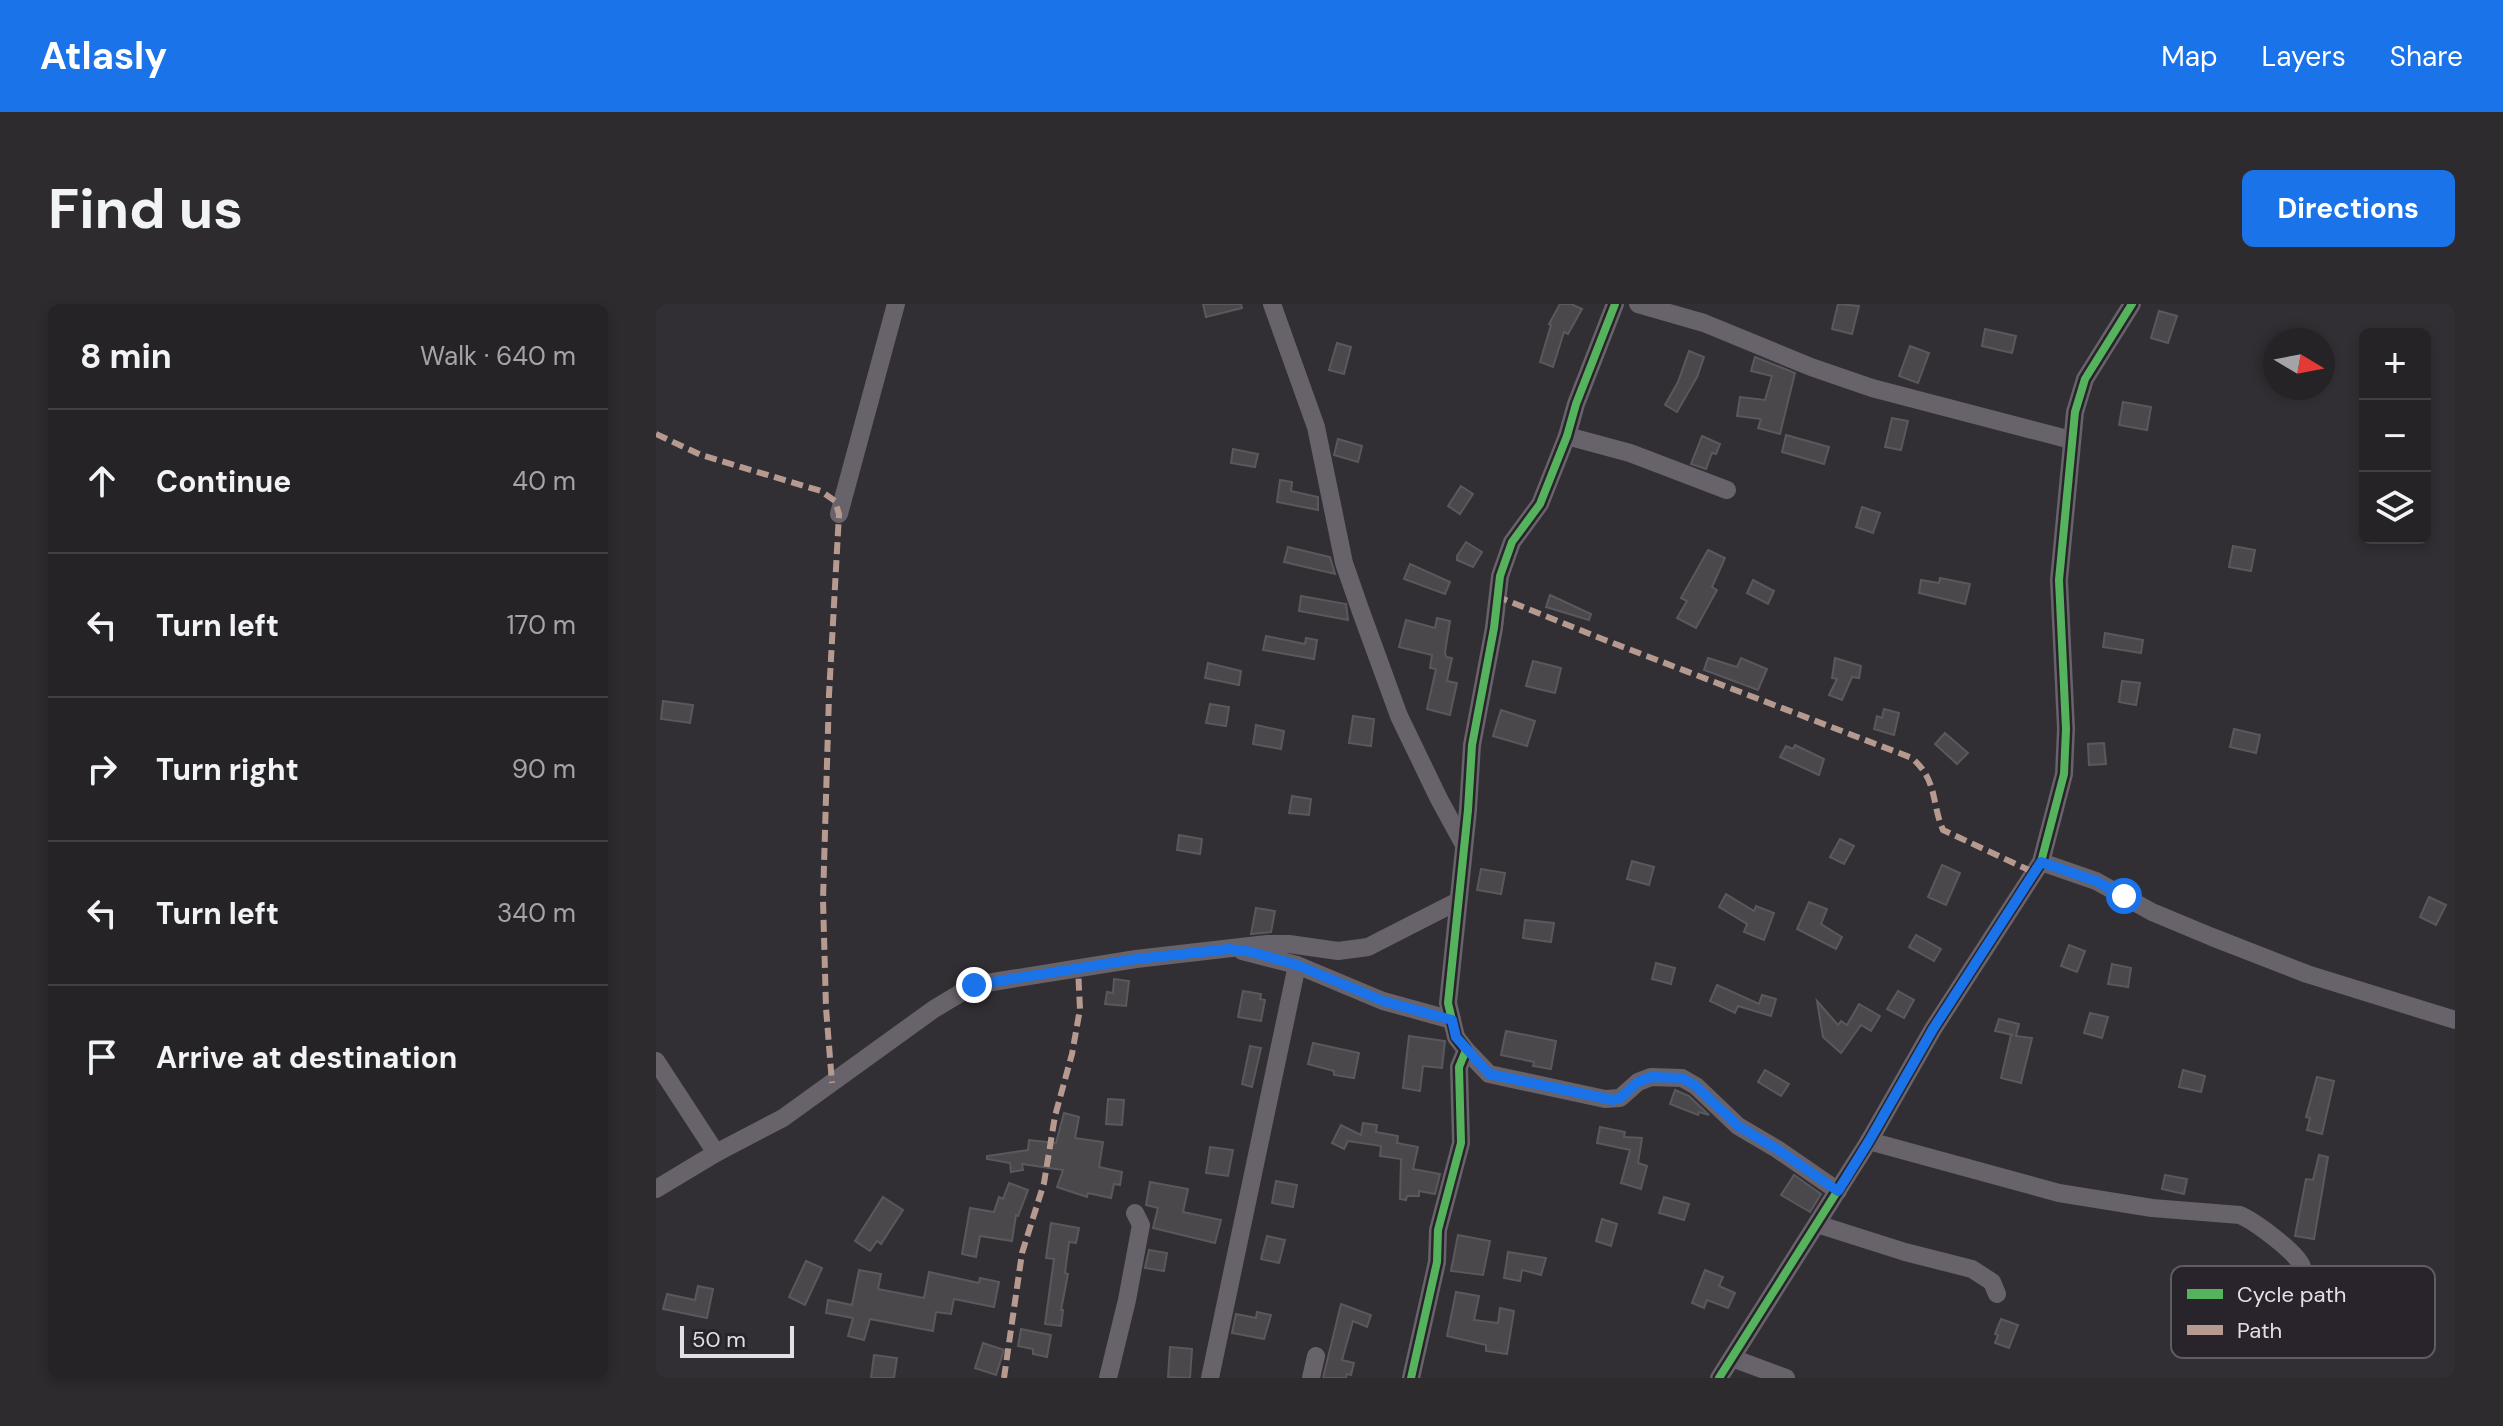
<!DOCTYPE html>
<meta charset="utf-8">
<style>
:root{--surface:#262327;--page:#2e2b2f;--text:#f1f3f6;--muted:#a4a4a7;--line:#424044;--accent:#1a73e8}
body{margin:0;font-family:"DM Sans",sans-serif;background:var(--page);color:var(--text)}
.controls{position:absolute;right:24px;top:24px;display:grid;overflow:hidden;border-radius:12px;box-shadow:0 4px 12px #0003}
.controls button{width:72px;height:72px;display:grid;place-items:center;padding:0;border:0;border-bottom:2px solid var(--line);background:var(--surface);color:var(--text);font:40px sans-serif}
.compass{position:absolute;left:1607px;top:24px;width:72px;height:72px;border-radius:50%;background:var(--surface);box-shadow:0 4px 12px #0003;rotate:100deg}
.scale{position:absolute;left:24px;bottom:20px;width:114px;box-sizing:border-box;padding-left:8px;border:4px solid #e3e0e5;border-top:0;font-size:22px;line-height:28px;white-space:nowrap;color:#e3e0e5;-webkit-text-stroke:6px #29232b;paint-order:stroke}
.stop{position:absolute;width:24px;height:24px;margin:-18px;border:6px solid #1a73e8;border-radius:50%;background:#fff}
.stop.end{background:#1a73e8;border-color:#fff;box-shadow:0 2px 8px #0008}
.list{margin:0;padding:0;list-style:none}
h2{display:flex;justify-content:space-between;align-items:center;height:104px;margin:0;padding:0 32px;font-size:34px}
h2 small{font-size:26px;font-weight:400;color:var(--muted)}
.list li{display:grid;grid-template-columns:52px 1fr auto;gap:24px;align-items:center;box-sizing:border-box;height:144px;padding:0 32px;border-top:2px solid var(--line)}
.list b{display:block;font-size:30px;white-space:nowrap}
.list em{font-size:26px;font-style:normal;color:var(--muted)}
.icon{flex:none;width:44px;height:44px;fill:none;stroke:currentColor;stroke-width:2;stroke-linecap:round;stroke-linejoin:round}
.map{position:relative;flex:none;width:1799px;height:1074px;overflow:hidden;border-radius:12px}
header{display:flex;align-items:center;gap:48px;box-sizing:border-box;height:112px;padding:0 40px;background:var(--accent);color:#fff}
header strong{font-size:38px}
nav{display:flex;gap:44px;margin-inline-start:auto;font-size:28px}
.intro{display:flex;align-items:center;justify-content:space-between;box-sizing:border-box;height:192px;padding:0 48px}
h1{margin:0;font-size:56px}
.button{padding:20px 36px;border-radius:12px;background:var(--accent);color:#fff;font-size:28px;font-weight:700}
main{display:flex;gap:48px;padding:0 48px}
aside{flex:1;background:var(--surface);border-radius:12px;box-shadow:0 4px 12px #0003}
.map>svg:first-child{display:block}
.building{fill:#4a484b;stroke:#5b585d;stroke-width:2}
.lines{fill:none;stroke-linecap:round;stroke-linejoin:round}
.minor{stroke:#68626a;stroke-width:18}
.quiet{stroke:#b69a8f;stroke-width:6;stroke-dasharray:12 6;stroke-linecap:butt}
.cycleway-casing{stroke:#29232b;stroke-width:13}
.cycleway{stroke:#56b35d;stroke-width:8}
.route{stroke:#1a73e8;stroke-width:10}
.key{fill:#29232b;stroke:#615c63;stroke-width:2}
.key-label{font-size:22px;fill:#e3e0e5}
</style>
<header>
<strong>Atlasly</strong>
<nav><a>Map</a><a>Layers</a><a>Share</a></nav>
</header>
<div class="intro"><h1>Find us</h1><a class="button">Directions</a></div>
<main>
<aside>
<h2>8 min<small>Walk · 640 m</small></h2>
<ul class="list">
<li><svg class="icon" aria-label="ahead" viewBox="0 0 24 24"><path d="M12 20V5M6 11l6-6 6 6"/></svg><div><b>Continue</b></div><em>40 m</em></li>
<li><svg class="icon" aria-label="left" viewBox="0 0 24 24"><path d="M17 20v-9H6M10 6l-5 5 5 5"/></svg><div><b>Turn left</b></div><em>170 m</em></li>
<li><svg class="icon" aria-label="right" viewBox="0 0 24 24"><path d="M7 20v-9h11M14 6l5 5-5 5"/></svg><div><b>Turn right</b></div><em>90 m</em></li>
<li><svg class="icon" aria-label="left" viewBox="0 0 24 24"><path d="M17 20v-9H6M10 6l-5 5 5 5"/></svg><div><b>Turn left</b></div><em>340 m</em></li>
<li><svg class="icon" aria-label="arrive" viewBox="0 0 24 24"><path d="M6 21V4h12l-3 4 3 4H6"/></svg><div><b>Arrive at destination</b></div></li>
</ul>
</aside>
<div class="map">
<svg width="1799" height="1074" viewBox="0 0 1799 1074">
<rect width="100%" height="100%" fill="#322f34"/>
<g class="building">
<polygon points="547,0 585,0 586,4 550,13"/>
<polygon points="904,0 915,0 926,5 912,30 908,28 897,63 884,58 895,21 893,20"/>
<polygon points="1182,0 1203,2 1196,30 1176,25"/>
<polygon points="1503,7 1521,12 1512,39 1495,34"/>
<polygon points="1329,25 1360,32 1356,49 1326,42"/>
<polygon points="681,39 695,43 688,70 673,66"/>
<polygon points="1254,42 1273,49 1262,79 1243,72"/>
<polygon points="1033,47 1048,53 1041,73 1021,108 1009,101 1022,78"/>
<polygon points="1099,53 1139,69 1124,130 1102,124 1105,115 1081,112 1084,93 1109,96 1116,72 1095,67"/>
<polygon points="1467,98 1495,103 1491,126 1463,121"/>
<polygon points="1236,114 1252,117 1245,146 1229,143"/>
<polygon points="1130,131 1173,143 1168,160 1126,148"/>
<polygon points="1046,132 1064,140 1060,150 1056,149 1050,165 1035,160"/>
<polygon points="682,135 706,142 702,158 678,151"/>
<polygon points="577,145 602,150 599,163 575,159"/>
<polygon points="624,176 636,178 635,187 662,193 662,206 621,198"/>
<polygon points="805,182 817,190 804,210 792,202"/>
<polygon points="1206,203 1224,209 1217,229 1200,223"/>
<polygon points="810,238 826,248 817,263 801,256 801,252"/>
<polygon points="1577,242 1599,246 1595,267 1573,263"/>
<polygon points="632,243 674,253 679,270 628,258"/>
<polygon points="1052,246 1069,254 1056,283 1061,286 1040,324 1021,314 1031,297 1025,294"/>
<polygon points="754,260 794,278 789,290 748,275"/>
<polygon points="1284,274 1314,280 1309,300 1263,289 1265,276 1283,279"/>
<polygon points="1097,276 1118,287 1112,300 1091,289"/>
<polygon points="894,291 935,310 933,316 890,303"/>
<polygon points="645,292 690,300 692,316 643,307"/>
<polygon points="781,314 794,317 789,348 790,353 796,354 791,377 801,379 794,411 771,405 780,365 774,364 776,351 743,343 750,316 779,324"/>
<polygon points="1449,329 1487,336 1485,349 1447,343"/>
<polygon points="610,332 649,340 650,334 661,336 658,355 607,346"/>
<polygon points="1052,354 1081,363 1085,354 1111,365 1102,386 1048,366"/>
<polygon points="1179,354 1205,362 1203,374 1196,373 1186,396 1173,391 1181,375 1176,374"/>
<polygon points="877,357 905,364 899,389 870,382"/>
<polygon points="552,359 585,367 583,381 549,374"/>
<polygon points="1466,377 1484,379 1480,401 1463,398"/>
<polygon points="7,397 37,401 34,419 5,415"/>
<polygon points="554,400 573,403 570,422 550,419"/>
<polygon points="1228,405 1243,409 1238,431 1218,425 1221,412 1226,414"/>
<polygon points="845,406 879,417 871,442 837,432"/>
<polygon points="697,412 718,415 715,442 693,439"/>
<polygon points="600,421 628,427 625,445 597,440"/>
<polygon points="1578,425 1604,431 1600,449 1574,443"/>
<polygon points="1289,429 1312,449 1301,460 1279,440"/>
<polygon points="1448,439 1450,460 1433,461 1432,440"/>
<polygon points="1139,441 1168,455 1163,471 1124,453 1130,442 1137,445"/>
<polygon points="636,492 655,495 653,511 633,509"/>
<polygon points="523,531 546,535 544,550 521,546"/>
<polygon points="1184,535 1198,542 1188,560 1174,553"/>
<polygon points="976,557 998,563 993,581 971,575"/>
<polygon points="1286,561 1304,569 1290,601 1272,593"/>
<polygon points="825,565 849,569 845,590 821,586"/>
<polygon points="1070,590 1098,607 1100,602 1118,609 1108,636 1088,628 1091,620 1063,603"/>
<polygon points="1773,593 1790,601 1780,621 1764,613"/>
<polygon points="1153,598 1171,605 1165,620 1186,633 1180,645 1141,625"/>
<polygon points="600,604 619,607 615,628 595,630"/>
<polygon points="869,616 898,619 895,638 867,634"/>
<polygon points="1260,631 1285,645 1278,657 1253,643"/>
<polygon points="1413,641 1429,647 1421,668 1405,662"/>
<polygon points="1000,659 1019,664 1015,680 996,675"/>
<polygon points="1456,660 1475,664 1472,683 1452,680"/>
<polygon points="458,675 473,677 470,702 449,700 451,688 457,689"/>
<polygon points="1061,681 1103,700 1106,691 1120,695 1115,712 1082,702 1079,709 1054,697"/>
<polygon points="587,687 605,690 604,695 609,696 605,717 582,713"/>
<polygon points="1242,687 1258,696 1248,714 1231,705"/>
<polygon points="1161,697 1182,721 1185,717 1191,721 1203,700 1224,712 1215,727 1205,721 1185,749 1167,733"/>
<polygon points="1434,709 1452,713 1446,734 1428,729"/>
<polygon points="1343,715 1363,720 1360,732 1376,734 1365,779 1345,774 1355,731 1357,731 1339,727"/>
<polygon points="850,727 900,737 895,765 877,762 878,758 845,751"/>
<polygon points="753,732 789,737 786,764 767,762 764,787 747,784"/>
<polygon points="657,739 703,749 698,774 678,771 678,767 652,760"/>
<polygon points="594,742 605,744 596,783 586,780"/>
<polygon points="1109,766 1133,780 1125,792 1102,778"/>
<polygon points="1527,766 1549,772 1545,788 1523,783"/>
<polygon points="1661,773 1678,777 1666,830 1651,826 1654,814 1650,813"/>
<polygon points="1019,786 1033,792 1053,811 1043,808 1042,811 1014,800"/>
<polygon points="452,795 468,796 466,821 450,820"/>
<polygon points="408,809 423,813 419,834 447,838 443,863 466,868 464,881 458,880 455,894 432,889 431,893 401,883 407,866 366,860 367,866 355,868 354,859 331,855 331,852 372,846 373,836 400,839"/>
<polygon points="707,819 721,821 720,828 742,832 741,839 762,843 757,865 784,870 779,890 763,887 763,892 751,892 750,896 744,895 745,855 724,852 725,842 692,837 688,845 676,839 685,821 705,831"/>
<polygon points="944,823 969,828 968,833 986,834 982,859 991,862 985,885 965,879 974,846 941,839"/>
<polygon points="554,843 577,846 572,872 550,869"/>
<polygon points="1663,851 1672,853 1658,935 1639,932 1650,875 1657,876"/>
<polygon points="1138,871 1165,890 1154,908 1125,891"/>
<polygon points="1509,871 1531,875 1528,890 1506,885"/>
<polygon points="620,877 641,881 637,903 616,899"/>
<polygon points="494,878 532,885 527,908 565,916 559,939 497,924 502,904 490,901"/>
<polygon points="353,879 372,886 362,912 360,911 356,937 324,932 320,953 306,950 314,904 338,908 343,893 347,895"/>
<polygon points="227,893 247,906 225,940 221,937 214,947 199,937"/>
<polygon points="1008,893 1033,900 1028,916 1003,909"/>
<polygon points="946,915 961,920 955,942 940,937"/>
<polygon points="395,919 423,924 420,939 413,938 409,969 412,970 405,1006 407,1006 405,1022 389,1020 398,955 390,954"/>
<polygon points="802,931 834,937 827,971 795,967"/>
<polygon points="611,932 629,936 623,959 605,955"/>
<polygon points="493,946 511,949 508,967 489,964"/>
<polygon points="852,948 890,954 885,971 866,966 864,977 848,974"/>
<polygon points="150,957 166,964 149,1001 133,993"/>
<polygon points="203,966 225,970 222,985 268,994 273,968 323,979 324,974 343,978 338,1003 298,995 295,1010 280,1008 277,1027 214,1015 208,1036 192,1032 197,1014 170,1009 172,996 196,1001"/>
<polygon points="1049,966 1067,973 1063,982 1079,989 1072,1004 1051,996 1048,1004 1036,999"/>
<polygon points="42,982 57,985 51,1014 7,1005 11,990 39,996"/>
<polygon points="800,988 823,992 818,1016 842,1019 844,1004 858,1007 851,1050 830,1047 830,1041 791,1032"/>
<polygon points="685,1000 715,1011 711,1023 697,1017 686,1056 698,1059 695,1071 691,1070 690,1074 667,1074"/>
<polygon points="601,1008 615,1011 608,1035 576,1029 580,1010 600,1014"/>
<polygon points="1345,1015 1362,1021 1353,1044 1339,1039 1342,1031 1339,1030"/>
<polygon points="365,1025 395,1031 391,1053 377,1050 377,1045 362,1042"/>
<polygon points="327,1039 348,1046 340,1071 319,1064"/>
<polygon points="514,1043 536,1045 534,1074 512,1073"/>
<polygon points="218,1051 241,1054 238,1074 215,1074"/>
</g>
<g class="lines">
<g class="minor">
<polyline points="616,0 660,123 688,259 704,305 743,412 783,495 807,539"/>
<polyline points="982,0 1048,19 1155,63 1216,84 1415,136"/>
<polyline points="911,132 974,149 1071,186"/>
<polyline points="183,210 240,0"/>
<polyline points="1385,558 1440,577 1496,608 1556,633 1651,670 1799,716"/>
<polyline points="586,647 641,661 727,697 796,716"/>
<polyline points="810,746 833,770 949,795 964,794 982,778 995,773 1026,774 1040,782 1082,822 1121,845 1182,887"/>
<polyline points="0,757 60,849"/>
<path d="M1213,837L1403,889L1496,904L1584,911C1598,917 1642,949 1646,963C1649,978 1645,994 1653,1007L1737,1039"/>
<polyline points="0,885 60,849 127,814 278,705 318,681 480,655 611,640 633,640 682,647 712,643 802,597"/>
<polyline points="1161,920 1249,948 1316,965 1336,978 1341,990"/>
<polyline points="1076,1054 1130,1074"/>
<polyline points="452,1074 471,996 485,921 479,909"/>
<polyline points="554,1074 641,661"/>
<polyline points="655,1074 660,1052"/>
<polyline points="755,1074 781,958 782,926 805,839 803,763 810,746 800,733 792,699 812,506 816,441 838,324 844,272 856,238 884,200 911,132 920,100 959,0"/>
<polyline points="1063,1074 1213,837 1277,725 1385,558 1408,470 1410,425 1403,276 1419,108 1429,75 1476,0"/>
</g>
<g class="quiet">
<polyline points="0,130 45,151 165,187 179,197 183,210 173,391 167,596 170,704 176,779"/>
<path d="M840,292L949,336L1256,454C1282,477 1275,498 1287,526L1377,568"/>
<polyline points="348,1074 366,949 388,879 399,812 416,750 424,705 422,664"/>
</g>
<g class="cycleway-casing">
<g id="cycleway">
<polyline points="755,1074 781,958 782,926 805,839 803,763 810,746 800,733 792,699 812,506 816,441 838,324 844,272 856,238 884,200 911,132 920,100 959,0"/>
<polyline points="1063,1074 1213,837 1277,725 1385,558 1408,470 1410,425 1403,276 1419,108 1429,75 1476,0"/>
</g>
</g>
<use href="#cycleway" class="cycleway"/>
</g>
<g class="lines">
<polyline class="route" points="318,681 480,655 573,645 596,648 641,661 727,697 796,716 800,733 833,770 957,796 964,794 982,778 995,773 1026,774 1040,782 1082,822 1121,845 1182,887 1213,837 1277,725 1385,558 1440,577 1468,592"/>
</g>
<rect x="1515" y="962" width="264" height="92" rx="12" class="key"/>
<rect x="1531" y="985" width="36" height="10" fill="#56b35d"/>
<rect x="1531" y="1021" width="36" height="10" fill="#b69a8f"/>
<g class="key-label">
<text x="1581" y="998">Cycle path</text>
<text x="1581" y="1034">Path</text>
</g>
</svg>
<div class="controls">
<button>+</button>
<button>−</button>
<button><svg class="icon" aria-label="layers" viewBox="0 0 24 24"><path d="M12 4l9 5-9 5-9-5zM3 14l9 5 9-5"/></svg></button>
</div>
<svg class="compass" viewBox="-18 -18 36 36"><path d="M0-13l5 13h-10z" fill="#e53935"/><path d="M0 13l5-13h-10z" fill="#a4a4a7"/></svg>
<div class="scale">50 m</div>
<div class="stop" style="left:1468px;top:592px"></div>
<div class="stop end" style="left:318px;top:681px"></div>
</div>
</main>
